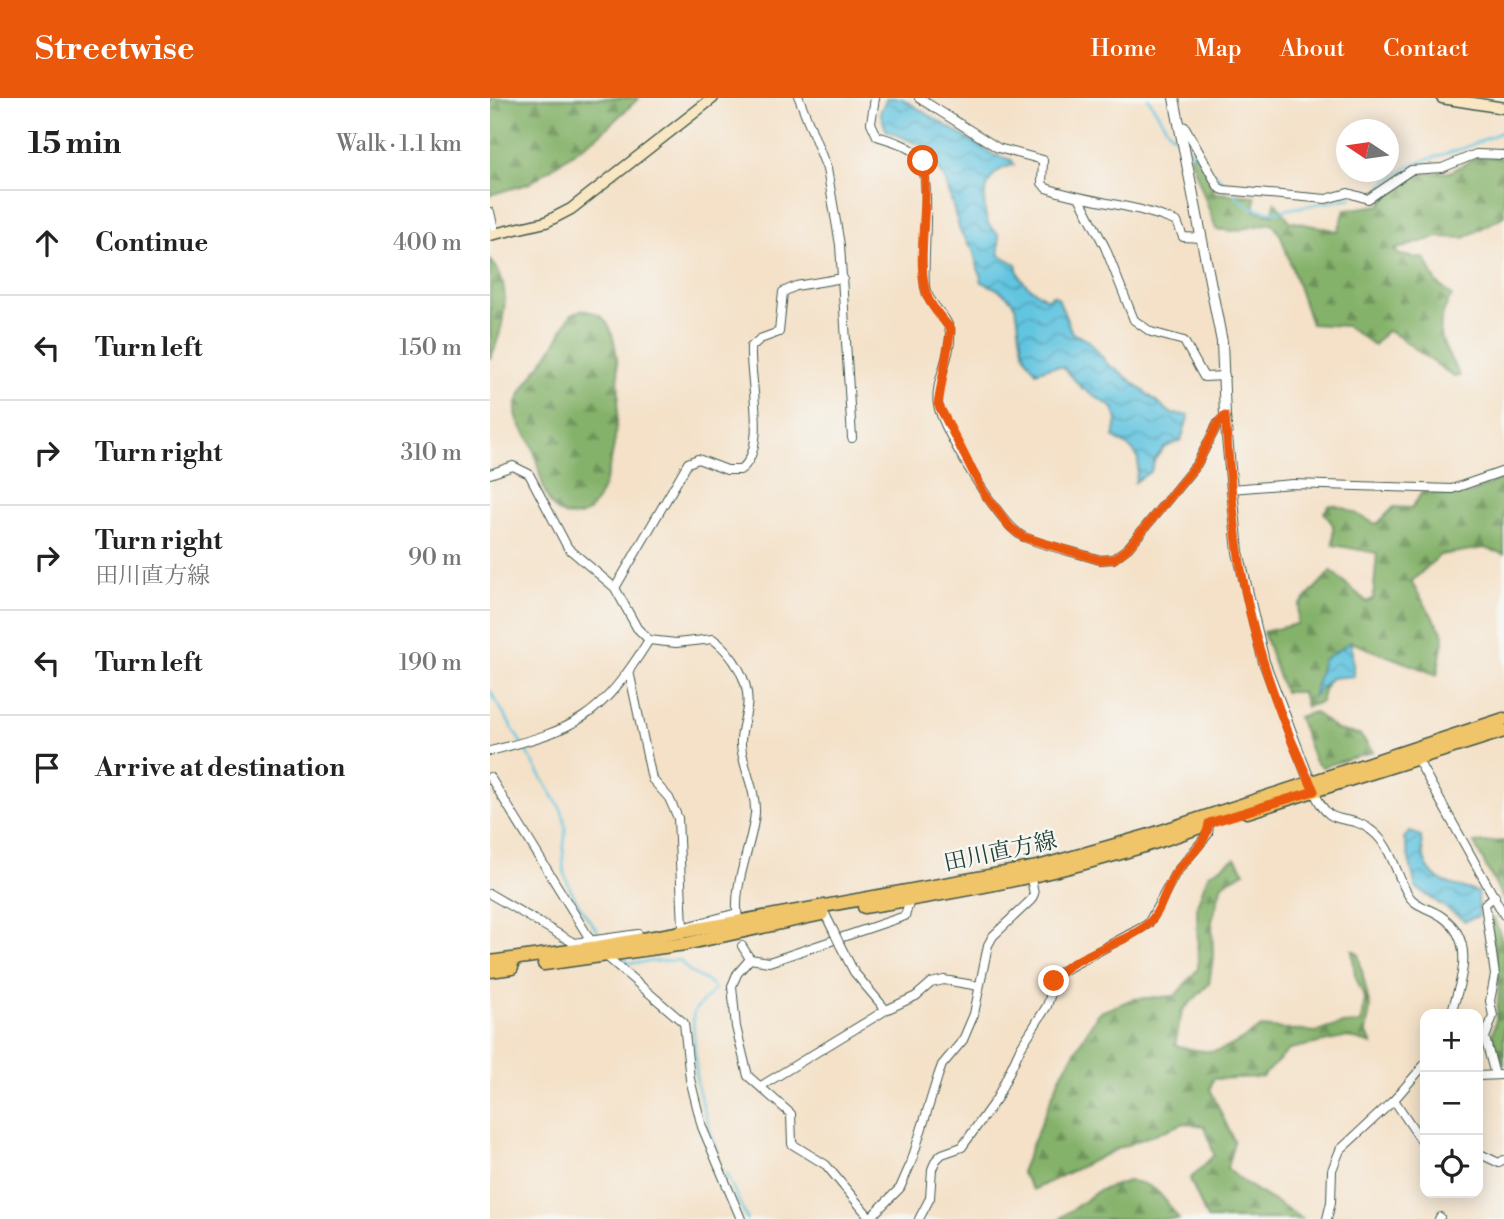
<!DOCTYPE html>
<meta charset="utf-8">
<style>
:root{--surface:#fff;--page:#f6f6f6;--text:#222;--muted:#767676;--line:#e0e0e0;--accent:#ea580c}
body{margin:0;font-family:"Libre Bodoni","Noto Serif JP",serif;background:var(--page);color:var(--text)}
.controls{position:absolute;right:21px;bottom:21px;display:grid;overflow:hidden;border-radius:14px;box-shadow:0 4px 18px #0003}
.controls button{width:63px;height:63px;display:grid;place-items:center;padding:0;border:0;border-bottom:2px solid var(--line);background:var(--surface);color:var(--text);font:35px sans-serif}
.compass{position:absolute;left:846px;top:21px;width:63px;height:63px;border-radius:50%;background:var(--surface);box-shadow:0 4px 18px #0003;rotate:283deg}
.stop{position:absolute;width:21px;height:21px;margin:-16px;border:5px solid #ea580c;border-radius:50%;background:#fff}
.stop.end{background:#ea580c;border-color:#fff;box-shadow:0 2px 7px #0008}
.list{margin:0;padding:0;list-style:none}
h2{display:flex;justify-content:space-between;align-items:center;height:91px;margin:0;padding:0 28px;font-size:30px}
h2 small{font-size:23px;font-weight:400;color:var(--muted)}
.list li{display:grid;grid-template-columns:46px 1fr auto;gap:21px;align-items:center;box-sizing:border-box;height:105px;padding:0 28px;border-top:2px solid var(--line)}
.list b{display:block;font-size:26px;white-space:nowrap}
.list p{margin:0;font-size:23px;white-space:nowrap;color:var(--muted)}
.list em{font-size:23px;font-style:normal;color:var(--muted)}
.icon{flex:none;width:38px;height:38px;fill:none;stroke:currentColor;stroke-width:2;stroke-linecap:round;stroke-linejoin:round}
.map{position:relative;flex:none;width:1014px;height:1121px;overflow:hidden}
header{display:flex;align-items:center;gap:42px;box-sizing:border-box;height:98px;padding:0 35px;background:var(--accent);color:#fff}
header strong{font-size:33px}
nav{display:flex;gap:38px;margin-inline-start:auto;font-size:24px}
main{display:flex}
aside{flex:1;background:var(--surface)}
.map>svg:first-child{display:block}
.forest{fill:url(#forest-firs);stroke:#527850;stroke-width:2}
.water{fill:url(#water-waves);stroke:#40818a;stroke-width:2}
.lines{fill:none;stroke-linecap:round;stroke-linejoin:round}
.stream{stroke:#62c5e0;stroke-width:2.5}
.minor-casing{stroke:#3f564a;stroke-width:10}
.tertiary-casing{stroke:#3f564a;stroke-width:12}
.secondary-casing{stroke:#3f564a;stroke-width:13}
.primary-casing{stroke:#3f564a;stroke-width:15}
.minor{stroke:#fff;stroke-width:8}
.tertiary{stroke:#fff;stroke-width:10}
.secondary{stroke:#f9e7c3;stroke-width:10}
.primary{stroke:#f0c469;stroke-width:12}
.minor-bridge-casing{stroke:#3f564a;stroke-width:10;stroke-linecap:butt}
.minor-bridge{stroke:#fff;stroke-width:8}
.route{stroke:#ea580c;stroke-width:9}
.labels{text-anchor:middle;stroke-width:5;stroke-linejoin:round;paint-order:stroke}
.street-label{font-size:23px;fill:#1f3d34;stroke:#f6f6f2}
</style>
<header>
<strong>Streetwise</strong>
<nav><a>Home</a><a>Map</a><a>About</a><a>Contact</a></nav>
</header>
<main>
<aside>
<h2>15 min<small>Walk · 1.1 km</small></h2>
<ul class="list">
<li><svg class="icon" aria-label="ahead" viewBox="0 0 24 24"><path d="M12 20V5M6 11l6-6 6 6"/></svg><div><b>Continue</b></div><em>400 m</em></li>
<li><svg class="icon" aria-label="left" viewBox="0 0 24 24"><path d="M17 20v-9H6M10 6l-5 5 5 5"/></svg><div><b>Turn left</b></div><em>150 m</em></li>
<li><svg class="icon" aria-label="right" viewBox="0 0 24 24"><path d="M7 20v-9h11M14 6l5 5-5 5"/></svg><div><b>Turn right</b></div><em>310 m</em></li>
<li><svg class="icon" aria-label="right" viewBox="0 0 24 24"><path d="M7 20v-9h11M14 6l5 5-5 5"/></svg><div><b>Turn right</b><p>田川直方線</p></div><em>90 m</em></li>
<li><svg class="icon" aria-label="left" viewBox="0 0 24 24"><path d="M17 20v-9H6M10 6l-5 5 5 5"/></svg><div><b>Turn left</b></div><em>190 m</em></li>
<li><svg class="icon" aria-label="arrive" viewBox="0 0 24 24"><path d="M6 21V4h12l-3 4 3 4H6"/></svg><div><b>Arrive at destination</b></div></li>
</ul>
</aside>
<div class="map">
<svg width="1014" height="1121" viewBox="0 0 1014 1121">
<defs>
<pattern id="forest-firs" width="22" height="20" patternUnits="userSpaceOnUse" patternTransform="scale(1.75)"><rect width="22" height="20" fill="#85b26b"/><path d="M5 1l3.5 6h-7zM16 11l3.5 6h-7z" fill="#6c9259"/></pattern>
<pattern id="water-waves" width="16" height="10" patternUnits="userSpaceOnUse" patternTransform="scale(1.75)"><rect width="16" height="10" fill="#62c5e0"/><path d="M0 5q4-4 8 0t8 0" fill="none" stroke="#50a1b6"/></pattern>
</defs>
<rect width="100%" height="100%" fill="#f6f6f2"/>
<filter id="ink" filterUnits="userSpaceOnUse"><feTurbulence type="fractalNoise" baseFrequency=".0143" numOctaves="2"/><feDisplacementMap in="SourceGraphic" scale="14" xChannelSelector="R" yChannelSelector="G"/><feConvolveMatrix kernelMatrix="1 2 1 2 8 2 1 2 1" color-interpolation-filters="sRGB"/></filter>
<filter id="wash" filterUnits="userSpaceOnUse"><feTurbulence type="fractalNoise" baseFrequency=".00686" numOctaves="4" result="noise"/><feDisplacementMap in="SourceGraphic" scale="28" xChannelSelector="R" yChannelSelector="G"/><feGaussianBlur stdDeviation="1.57" result="paint"/><feColorMatrix in="noise" values="0 0 0 0 0 0 0 0 0 0 0 0 0 0 0 0 0 1.4 0 .05"/><feComposite in="paint" operator="in"/></filter>
<g filter="url(#wash)">
<rect width="100%" height="100%" fill="#f4e1c8"/>
<g class="forest">
<polygon points="0,0 149,0 109,37 40,85 0,97"/>
<path d="M705,50L725,95L765,98V113L783,116L785,104L800,123L848,133L855,112L890,107L911,84L926,76L960,74L987,59L1014,60V118L974,140L948,139L904,152L910,157L935,161L947,185L962,198C940,231 953,247 970,278L964,279L902,234L896,233L884,247L856,228L821,226L791,138L782,125L743,133L726,131L700,58Z"/>
<path d="M0,162C25,185 13,234 0,261Z"/>
<path d="M92,212C98,213 107,215 112,219C143,246 128,412 89,418C52,424 52,374 43,350C39,337 26,327 26,312C26,292 56,263 66,244C71,237 76,222 82,216C84,214 88,214 92,212Z"/>
<path d="M1014,379V456L994,450L950,457L921,484L954,537L947,577L861,544L833,563L824,596L837,583L831,604L816,609L812,594H794L773,534L807,526L809,508L841,473L877,504L883,501L887,455L843,447V427L834,414L840,407C859,408 869,419 887,426L904,409L922,410L932,394L977,397Z"/>
<polygon points="824,614 847,632 870,637 883,654 832,669 825,664 808,619"/>
<polygon points="1014,743 1014,803 984,745"/>
<path d="M745,760L755,774L732,786L722,823L723,859L719,886L692,913L685,947C728,960 735,953 771,929L826,934L852,926L871,925L875,902L865,877L862,852L868,855L880,910L876,934L882,946L858,939L800,951L772,979L723,981L720,991L744,1043L737,1070C759,1092 787,1103 812,1121H717L700,1081L724,1057L715,1028L694,1025L629,1050L543,1092L531,1074L570,979L608,915L643,901L685,898L708,871L707,807L718,777Z"/>
<path d="M1004,821L1014,846V968L1002,937C1014,898 1008,861 999,822Z"/>
<path d="M638,1083C667,1085 673,1099 689,1121H569L608,1093Z"/>
</g>
<g class="water">
<path d="M397,0H411L504,57L522,62L524,67C497,71 490,98 497,123C499,130 504,131 508,136C511,141 507,151 510,157L526,166C529,186 542,191 557,201L563,197L568,200L582,235L599,243L620,269L625,270L682,316L699,317L691,342L674,350L665,361L661,373L645,384C653,355 647,354 624,340L627,322L623,310L592,290L573,269H560L546,274C542,268 536,261 534,255C522,218 540,203 492,184L483,152L470,133L456,84L437,50L396,32L390,14Z"/>
<polygon points="861,544 864,578 841,580 823,598 833,562"/>
<path d="M920,734L931,738C933,782 948,783 988,794L989,818L975,823L926,790L914,740Z"/>
</g>
<g class="lines">
<g class="stream">
<polyline points="658,0 680,35 689,42"/>
<polyline points="697,49 707,58"/>
<polyline points="725,75 740,90"/>
<polyline points="891,88 922,66 974,50 1014,33"/>
<polyline points="744,96 760,109 781,114 862,100"/>
<path d="M0,593L72,713C79,733 73,741 73,761C72,788 96,817 111,838"/>
<path d="M134,860L139,865L190,862C204,883 213,876 225,891L204,913L203,920L207,987L225,1050"/>
<polyline points="236,1075 257,1121"/>
</g>
</g>
</g>
<g filter="url(#ink)">
<g class="lines">
<g class="minor-casing">
<g id="minor">
<polyline points="309,0 337,71 350,147 362,340"/>
<path d="M385,0L381,25L387,38C399,42 416,46 426,55C444,71 432,160 435,189C438,207 459,218 460,235C462,259 444,283 448,307C453,333 511,429 534,439C558,449 586,454 610,462L623,461L638,450L707,366L728,325L735,318"/>
<path d="M429,0L508,50L553,62L552,85L556,90C602,106 639,104 687,124L693,139L712,140"/>
<polyline points="690,27 695,29 729,90 734,92 836,101 858,95 878,101 921,72 952,70 986,56 1014,57"/>
<polyline points="590,101 615,149 644,222 661,234 694,243 714,279 735,278"/>
<polyline points="0,114 5,136"/>
<path d="M0,376L23,368L39,376L78,450L125,490L147,530L159,542L186,545L223,541C243,556 261,584 257,610C255,622 250,635 251,647C253,671 266,691 265,715C262,749 242,786 248,821"/>
<polyline points="741,391 803,386 962,391 1014,373"/>
<path d="M125,490L198,365L208,361L237,372H250C279,352 259,282 261,249L270,241L289,234L293,194L306,188L353,180"/>
<polyline points="139,573 162,681 179,700 188,720 193,829"/>
<path d="M0,653C87,631 110,620 159,542"/>
<polyline points="926,659 1014,817"/>
<polyline points="0,679 101,843"/>
<path d="M824,693C841,735 856,712 882,733C902,748 906,778 919,798C925,808 941,811 951,818C987,842 971,882 961,916"/>
<polyline points="0,796 84,845 148,836"/>
<polyline points="335,816 344,834"/>
<polyline points="199,828 247,815"/>
<polyline points="350,847 364,874 396,912"/>
<polyline points="252,848 260,861 247,876 242,888 246,929 258,978 301,1016 302,1046 336,1067 381,1121"/>
<polyline points="116,858 194,925 200,981 212,1029 251,1121"/>
<polyline points="260,861 279,864 415,818 420,802"/>
<polyline points="1005,977 995,940 1003,918 1000,903 1005,877 995,806 1005,798"/>
<polyline points="988,978 1012,977"/>
<polyline points="271,988 396,912 426,898 441,885 454,882 489,888"/>
<polyline points="904,1002 935,1048"/>
<polyline points="988,1055 1009,1065 1014,1062"/>
<polyline points="380,1120 410,1090 421,1065 448,978 452,967 473,942 484,916 498,847 503,838 541,802 544,796 541,781"/>
<polyline points="429,1121 440,1100 442,1071 446,1062 452,1056 472,1049 507,1000 531,949 557,908 567,876 658,826 685,776 718,736 719,725"/>
<polyline points="837,1121 841,1104 842,1072 850,1052 904,1002 935,966"/>
<polyline points="949,1121 950,1119"/>
</g>
</g>
<g class="tertiary-casing">
<polyline id="tertiary" points="684,0 732,244 735,318 748,454 774,564 822,689"/>
</g>
<g class="secondary-casing">
<g id="secondary">
<polyline points="952,0 1014,10"/>
<polyline points="0,137 56,124 81,111 223,0"/>
</g>
</g>
<g class="primary-casing">
<g id="primary">
<polyline points="757,714 1014,633"/>
<path d="M374,809C490,791 603,769 713,728"/>
<polyline points="0,864 109,849 548,769 660,737 1014,621"/>
<polyline points="54,866 195,846 332,816"/>
<polyline points="0,873 22,870"/>
</g>
</g>
<use href="#minor" class="minor"/>
<use href="#tertiary" class="tertiary"/>
<use href="#secondary" class="secondary"/>
<use href="#primary" class="primary"/>
<g class="minor-bridge-casing">
<polyline id="minor-bridge" points="344,834 350,847"/>
</g>
<use href="#minor-bridge" class="minor-bridge"/>
</g>
</g>
<g class="lines" filter="url(#ink)">
<path class="route" d="M433,63C441,102 424,166 438,200C443,211 453,222 461,231L448,306L494,395L520,429L533,439L610,462L624,461L638,450L707,366L728,325L735,318C739,363 742,408 748,452C760,534 788,618 824,693L719,725C717,745 699,758 687,773C675,789 673,811 659,825C637,846 575,859 564,883"/>
</g>
<g class="labels">
<g class="street-label">
<text transform="translate(510 753) rotate(-12)" y="8">田川直方線</text>
</g>
</g>
</svg>
<div class="controls">
<button>+</button>
<button>−</button>
<button><svg class="icon" aria-label="locate" viewBox="0 0 24 24"><circle cx="12" cy="12" r="6"/><path d="M12 2v4M12 18v4M2 12h4M18 12h4"/></svg></button>
</div>
<svg class="compass" viewBox="-18 -18 36 36"><path d="M0-13l5 13h-10z" fill="#e53935"/><path d="M0 13l5-13h-10z" fill="#767676"/></svg>
<div class="stop" style="left:433px;top:63px"></div>
<div class="stop end" style="left:564px;top:883px"></div>
</div>
</main>
